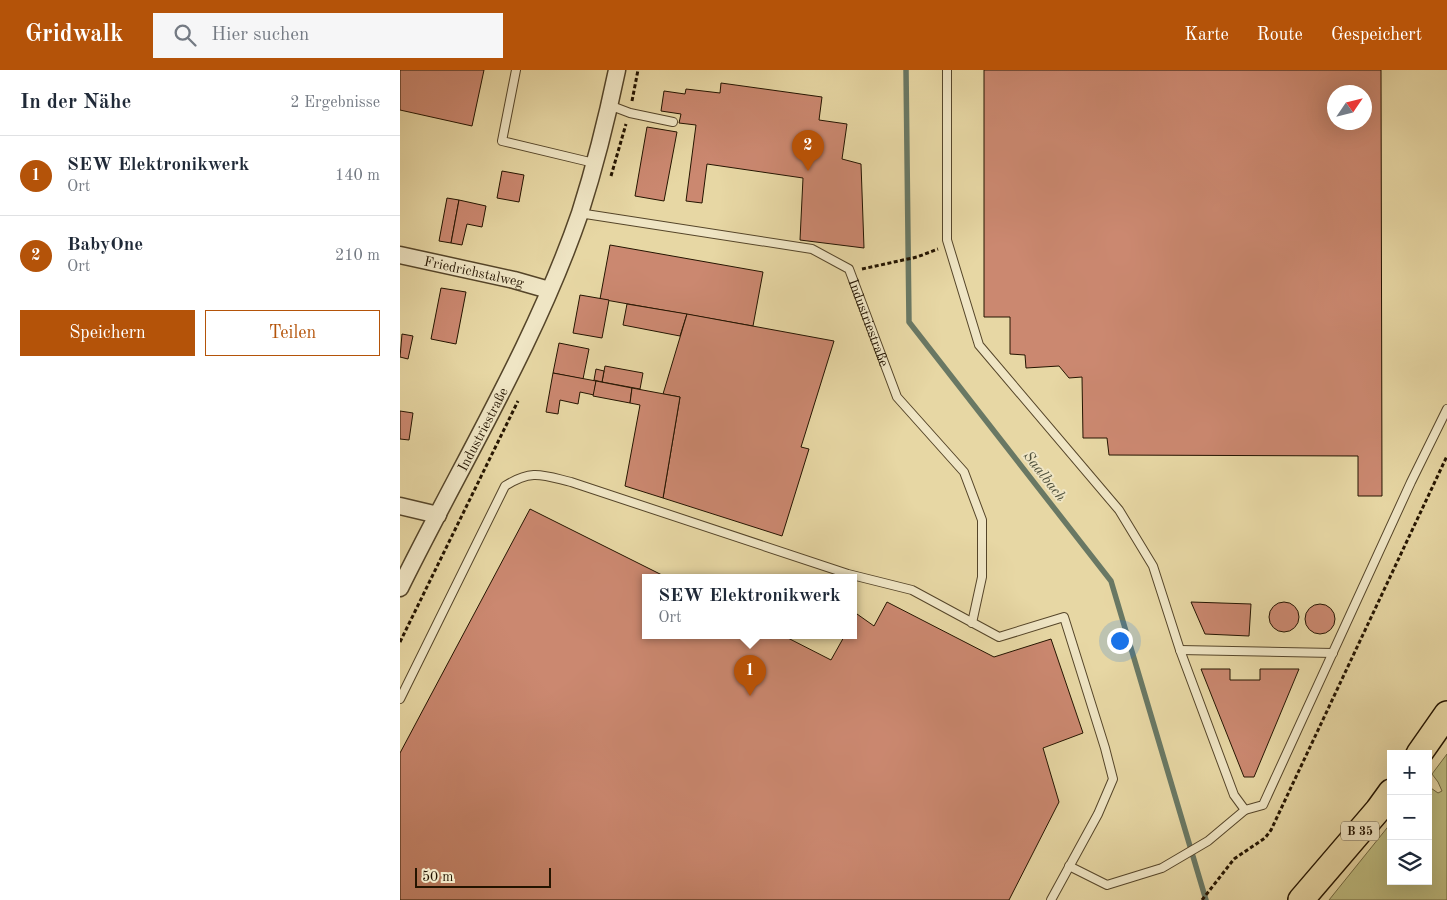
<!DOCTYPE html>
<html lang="de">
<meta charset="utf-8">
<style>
:root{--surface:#fff;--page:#f6f6f7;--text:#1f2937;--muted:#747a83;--line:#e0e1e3;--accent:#b45309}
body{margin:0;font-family:"Old Standard TT",serif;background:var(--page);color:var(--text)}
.controls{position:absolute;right:15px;bottom:15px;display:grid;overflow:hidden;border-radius:0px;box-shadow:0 5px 20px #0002}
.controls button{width:45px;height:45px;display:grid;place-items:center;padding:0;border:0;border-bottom:1px solid var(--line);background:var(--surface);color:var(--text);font:25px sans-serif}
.compass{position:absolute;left:927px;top:15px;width:45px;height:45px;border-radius:50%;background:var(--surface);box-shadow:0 5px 20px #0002;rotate:55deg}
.scale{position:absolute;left:15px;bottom:12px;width:136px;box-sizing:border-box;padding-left:5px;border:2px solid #241400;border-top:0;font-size:14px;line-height:18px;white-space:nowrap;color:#241400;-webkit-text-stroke:4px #efe5c4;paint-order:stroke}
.you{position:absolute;left:719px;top:570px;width:18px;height:18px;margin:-12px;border:4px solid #fff;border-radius:50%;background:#1a73e8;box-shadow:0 0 0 8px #1a73e833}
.badge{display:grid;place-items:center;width:32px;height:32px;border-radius:50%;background:var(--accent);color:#fff;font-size:16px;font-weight:700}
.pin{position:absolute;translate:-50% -41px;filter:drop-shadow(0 1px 2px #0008)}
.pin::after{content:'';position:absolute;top:26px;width:18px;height:15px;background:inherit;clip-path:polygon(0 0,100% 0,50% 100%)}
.popup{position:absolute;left:242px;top:504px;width:215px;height:65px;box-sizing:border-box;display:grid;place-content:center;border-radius:0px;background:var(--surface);filter:drop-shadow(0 1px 4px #0005);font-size:16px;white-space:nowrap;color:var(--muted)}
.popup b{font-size:19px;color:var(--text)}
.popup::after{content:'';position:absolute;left:50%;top:100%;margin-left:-10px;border:10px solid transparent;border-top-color:var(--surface)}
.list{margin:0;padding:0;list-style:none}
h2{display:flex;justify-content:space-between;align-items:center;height:65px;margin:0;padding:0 20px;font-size:21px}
h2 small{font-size:16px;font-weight:400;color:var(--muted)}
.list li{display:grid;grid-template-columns:32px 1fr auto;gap:15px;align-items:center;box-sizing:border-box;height:80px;padding:0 20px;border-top:1px solid var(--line)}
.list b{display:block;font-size:19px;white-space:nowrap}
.list p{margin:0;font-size:16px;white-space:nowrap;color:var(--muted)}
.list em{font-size:16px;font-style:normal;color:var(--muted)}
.actions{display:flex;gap:10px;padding:15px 20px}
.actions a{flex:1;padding:11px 0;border:1px solid var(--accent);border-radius:0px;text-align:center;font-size:18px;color:var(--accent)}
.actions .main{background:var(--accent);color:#fff}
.icon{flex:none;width:28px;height:28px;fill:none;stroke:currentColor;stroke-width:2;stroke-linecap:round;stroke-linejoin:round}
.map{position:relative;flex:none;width:1047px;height:830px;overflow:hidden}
header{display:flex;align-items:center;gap:30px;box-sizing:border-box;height:70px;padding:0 25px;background:var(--accent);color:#fff}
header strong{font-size:24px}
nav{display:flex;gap:28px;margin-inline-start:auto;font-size:18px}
.search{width:350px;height:45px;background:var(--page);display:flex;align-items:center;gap:12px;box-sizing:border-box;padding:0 18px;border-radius:0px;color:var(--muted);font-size:19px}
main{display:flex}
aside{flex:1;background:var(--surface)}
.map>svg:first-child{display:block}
.green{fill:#bebc80;stroke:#716840}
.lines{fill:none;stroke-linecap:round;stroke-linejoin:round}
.stream{stroke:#697864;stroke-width:5.5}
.building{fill:#cb8870;stroke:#241400;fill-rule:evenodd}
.service-casing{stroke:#554529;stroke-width:10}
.minor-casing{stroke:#554529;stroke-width:19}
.primary-casing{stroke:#241400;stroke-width:28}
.path{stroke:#241400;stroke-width:3;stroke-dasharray:4 2.5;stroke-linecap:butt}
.service{stroke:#efe5c4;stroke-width:8}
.minor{stroke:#efe5c4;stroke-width:16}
.primary{stroke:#e7d7a4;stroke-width:25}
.labels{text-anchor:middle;stroke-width:4;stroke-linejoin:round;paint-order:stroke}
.shield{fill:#efe5c4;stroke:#61533b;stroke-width:1}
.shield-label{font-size:12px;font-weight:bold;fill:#241400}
.street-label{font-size:14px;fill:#241400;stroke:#efe5c4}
.water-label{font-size:15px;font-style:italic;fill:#4c4e3a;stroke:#efe5c4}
</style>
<header>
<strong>Gridwalk</strong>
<div class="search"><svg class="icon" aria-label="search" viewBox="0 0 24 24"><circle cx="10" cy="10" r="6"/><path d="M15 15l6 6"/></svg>Hier suchen</div>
<nav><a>Karte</a><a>Route</a><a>Gespeichert</a></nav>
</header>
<main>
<aside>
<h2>In der Nähe<small>2 Ergebnisse</small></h2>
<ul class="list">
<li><span class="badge">1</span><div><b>SEW Elektronikwerk</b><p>Ort</p></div><em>140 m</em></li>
<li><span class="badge">2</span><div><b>BabyOne</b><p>Ort</p></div><em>210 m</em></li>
</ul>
<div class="actions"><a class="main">Speichern</a><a>Teilen</a></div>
</aside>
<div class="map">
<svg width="1047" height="830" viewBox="0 0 1047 830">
<rect width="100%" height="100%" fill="#e7d7a4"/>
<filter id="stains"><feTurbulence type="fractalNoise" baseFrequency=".004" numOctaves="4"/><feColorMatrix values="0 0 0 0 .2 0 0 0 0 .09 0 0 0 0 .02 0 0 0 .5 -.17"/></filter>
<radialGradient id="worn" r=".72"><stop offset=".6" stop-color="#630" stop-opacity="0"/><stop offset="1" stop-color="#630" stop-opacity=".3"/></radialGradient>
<polygon class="green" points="1047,684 1047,830 929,830 991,753 991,811 1028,811 1028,716 1038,723 1042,721 1038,712 1032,704"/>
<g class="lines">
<polyline class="stream" points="506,0 509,252 711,511 806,830"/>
</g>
<g class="building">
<polygon points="0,0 84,0 72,56 0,40"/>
<path d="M584,0H981L982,426H958V386L709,385L707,368H683L682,307L669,308L659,296L626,298L625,285L610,284V247H584ZM934,22H964V52H934Z"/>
<polygon points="321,13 422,27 419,50 447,54 442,89 461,94 464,178 400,170 403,108 307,94 302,133 286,131 296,55 279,53 281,44 261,41 264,21 285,24 286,19 320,23"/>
<polygon points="247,57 277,62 264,131 235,126"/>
<polygon points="102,101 124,105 119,132 97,128"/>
<polygon points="47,128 59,130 51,173 39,171"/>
<polygon points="59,130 86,136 82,157 67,154 62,175 51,173"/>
<polygon points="210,175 363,202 353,256 200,229"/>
<polygon points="41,218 66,222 56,274 31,269"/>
<polygon points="180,225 209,230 202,268 173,263"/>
<polygon points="227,234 287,244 280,266 223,255"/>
<polygon points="287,244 434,271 401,377 409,379 382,466 263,428 280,327 263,324"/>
<polygon points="2,264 13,266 8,289 0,287"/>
<polygon points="159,273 189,279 183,309 153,303"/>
<polygon points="205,296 243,303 240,319 202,312"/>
<polygon points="196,299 204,301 202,312 194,310"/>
<polygon points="153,303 196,311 194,325 180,322 178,334 160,330 158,344 146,342"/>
<polygon points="196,311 232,318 230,333 193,326"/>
<polygon points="232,318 280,327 263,428 225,416 240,335 230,333"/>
<polygon points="0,341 13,343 9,370 0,369"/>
<polygon points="130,439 266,507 246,507 246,565 382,565 431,590 445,565 454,565 454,550 457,544 474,556 487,532 594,587 651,569 683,663 643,678 659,732 609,830 0,830 0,683"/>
<circle cx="884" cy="547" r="15"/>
<polygon points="791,532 851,534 849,566 805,564"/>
<circle cx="920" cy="549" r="15"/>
<polygon points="801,599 830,599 830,610 860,610 860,599 899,599 854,707 844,707"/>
</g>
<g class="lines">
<g class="service-casing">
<g id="service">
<polyline points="116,0 102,71 194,93"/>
<polyline points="547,0 547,170 579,275 719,440 753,496 780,580 834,725 845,740 863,735 1011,412 1047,339"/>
<polyline points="209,35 230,43 273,52"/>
<path id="s1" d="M179,143L412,179L449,199L497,327L564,402L582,450V507L572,553"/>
<polyline points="780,580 933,583"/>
<path d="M0,629L105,416C132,399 142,405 171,412L448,504L512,520L599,567L664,547L705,678L713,709L698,744L651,830"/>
<polyline points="669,796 707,815 762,798 808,771 845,740"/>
</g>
</g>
<g class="minor-casing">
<g id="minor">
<path id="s2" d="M0,185L114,210L149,220"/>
<polyline points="0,436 38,445"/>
<path id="s3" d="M0,518C61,394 135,274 180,143C195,96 207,48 217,0"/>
</g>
</g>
<g class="primary-casing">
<g id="primary">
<polyline points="1019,684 1047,644"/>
<polyline points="901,830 978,740 991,722"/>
</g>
</g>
<g class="path">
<polyline points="232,31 238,0"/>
<polyline points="211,106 226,54"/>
<polyline points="462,199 517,187 538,179"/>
<polyline points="0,572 118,331"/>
<polyline points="802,830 834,789 865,768 871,760 1047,386"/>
</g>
<use href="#service" class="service"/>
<use href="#minor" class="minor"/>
<use href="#primary" class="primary"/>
</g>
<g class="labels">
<rect class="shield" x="941" y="751.5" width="38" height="19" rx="4"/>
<g class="shield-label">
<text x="960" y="765">B 35</text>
</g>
<g class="street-label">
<text dy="5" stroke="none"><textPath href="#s2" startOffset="76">Friedrichstalweg</textPath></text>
<text dy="5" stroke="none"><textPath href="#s1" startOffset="335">Industriestraße</textPath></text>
<text dy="5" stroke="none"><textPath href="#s3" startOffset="179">Industriestraße</textPath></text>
</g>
<g class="water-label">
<text transform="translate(645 406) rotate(52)" y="5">Saalbach</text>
</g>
</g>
<rect width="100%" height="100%" filter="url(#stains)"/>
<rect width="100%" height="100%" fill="url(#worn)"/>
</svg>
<div class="controls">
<button>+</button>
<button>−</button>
<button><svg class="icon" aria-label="layers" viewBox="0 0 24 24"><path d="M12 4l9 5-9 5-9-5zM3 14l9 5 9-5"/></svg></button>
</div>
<svg class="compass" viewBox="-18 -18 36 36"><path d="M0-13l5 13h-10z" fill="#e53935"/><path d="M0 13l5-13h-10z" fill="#747a83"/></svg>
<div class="scale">50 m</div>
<div class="you"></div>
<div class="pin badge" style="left:350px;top:626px">1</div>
<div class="popup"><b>SEW Elektronikwerk</b>Ort</div>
<div class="pin badge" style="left:408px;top:101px">2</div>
</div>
</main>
